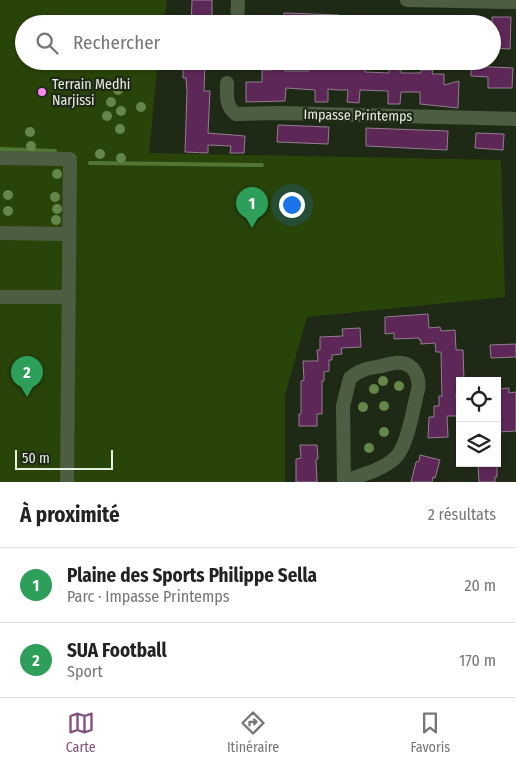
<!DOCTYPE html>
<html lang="fr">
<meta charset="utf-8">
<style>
:root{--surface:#fff;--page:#f2f2f2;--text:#222;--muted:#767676;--line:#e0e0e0;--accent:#82507c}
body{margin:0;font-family:"Fira Sans Condensed",sans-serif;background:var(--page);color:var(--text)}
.controls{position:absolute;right:15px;bottom:15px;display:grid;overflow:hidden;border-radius:0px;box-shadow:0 1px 4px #0004}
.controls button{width:45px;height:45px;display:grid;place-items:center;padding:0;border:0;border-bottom:1px solid var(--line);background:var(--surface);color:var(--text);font:25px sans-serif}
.scale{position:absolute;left:15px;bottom:12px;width:98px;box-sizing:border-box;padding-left:5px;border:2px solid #e7efe2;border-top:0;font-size:14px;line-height:18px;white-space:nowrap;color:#e7efe2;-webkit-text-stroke:4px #1f2a16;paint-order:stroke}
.you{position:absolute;left:291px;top:204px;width:18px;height:18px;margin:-12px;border:4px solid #fff;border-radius:50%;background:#1a73e8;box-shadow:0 0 0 8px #1a73e833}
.badge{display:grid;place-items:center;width:32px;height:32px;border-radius:50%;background:var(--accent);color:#fff;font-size:16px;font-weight:700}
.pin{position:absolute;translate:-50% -41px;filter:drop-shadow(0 1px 2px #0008)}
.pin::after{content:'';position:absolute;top:26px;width:18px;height:15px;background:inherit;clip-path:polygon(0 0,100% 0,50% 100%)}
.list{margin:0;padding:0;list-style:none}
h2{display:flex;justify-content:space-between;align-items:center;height:65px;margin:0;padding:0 20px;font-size:21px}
h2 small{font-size:16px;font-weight:400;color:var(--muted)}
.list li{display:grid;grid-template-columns:32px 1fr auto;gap:15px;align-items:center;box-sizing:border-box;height:75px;padding:0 20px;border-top:1px solid var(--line)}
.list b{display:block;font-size:19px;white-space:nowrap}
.list p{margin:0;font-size:16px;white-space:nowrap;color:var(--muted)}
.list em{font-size:16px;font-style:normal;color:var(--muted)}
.icon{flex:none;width:28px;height:28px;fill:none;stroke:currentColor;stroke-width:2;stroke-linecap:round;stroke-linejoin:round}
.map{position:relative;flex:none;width:516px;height:482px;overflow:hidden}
.search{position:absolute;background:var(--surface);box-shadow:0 1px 4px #0004;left:15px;right:15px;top:15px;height:55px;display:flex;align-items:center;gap:12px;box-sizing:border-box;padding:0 18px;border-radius:28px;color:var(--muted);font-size:19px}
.sheet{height:215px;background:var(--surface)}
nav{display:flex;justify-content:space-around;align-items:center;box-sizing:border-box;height:70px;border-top:1px solid var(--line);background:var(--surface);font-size:14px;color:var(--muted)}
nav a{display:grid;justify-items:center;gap:2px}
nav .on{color:var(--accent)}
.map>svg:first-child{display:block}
.green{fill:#284409}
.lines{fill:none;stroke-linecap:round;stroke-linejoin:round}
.stream{stroke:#527633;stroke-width:4}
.building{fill:#5d2758;stroke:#947d90}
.minor{stroke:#4d5d42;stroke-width:14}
.tree{fill:#64864a}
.poi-dot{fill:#f888eb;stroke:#1f2a16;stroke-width:2}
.labels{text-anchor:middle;stroke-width:4.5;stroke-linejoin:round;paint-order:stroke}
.poi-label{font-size:14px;fill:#e7efe2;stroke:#1f2a16;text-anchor:start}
.street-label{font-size:14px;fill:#e7efe2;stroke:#1f2a16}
</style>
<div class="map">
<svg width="516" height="482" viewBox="0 0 516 482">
<rect width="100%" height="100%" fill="#1f2a16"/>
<polygon class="green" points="0,0 167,0 163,24 24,24 24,61 158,61 149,153 501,160 505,297 307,317 285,395 285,482 0,482"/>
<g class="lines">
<g class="stream">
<polyline points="0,149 55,151"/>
<polyline points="90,163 262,165"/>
</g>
</g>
<g class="building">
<polygon points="192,0 212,0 212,24 191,24"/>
<polygon points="284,13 339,15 338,24 284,24"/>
<polygon points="492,17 511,17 510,49 492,48"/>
<polygon points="183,63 205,63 204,91 210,91 208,133 245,136 244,153 230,153 231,146 208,145 208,153 185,152 187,91 186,78 183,78"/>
<polygon points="273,66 286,67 285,71 309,71 309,67 365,69 365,72 389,73 389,69 401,70 401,73 421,73 421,70 433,70 432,74 444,74 444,85 459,81 458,108 420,104 420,92 401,92 400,104 388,104 388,91 360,90 359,103 347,102 348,90 338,90 328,89 328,102 315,102 315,90 286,88 285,101 246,102 246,82 262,82 262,70 273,70"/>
<polygon points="471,66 513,68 512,88 488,88 488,77 471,76"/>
<polygon points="278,125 329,127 328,144 277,142"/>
<polygon points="366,128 448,131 447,150 366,146"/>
<polygon points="476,133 504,134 503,150 475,148"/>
<polygon points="428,314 429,328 440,327 441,331 455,330 456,350 463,350 464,381 460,381 460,394 456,394 457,416 447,416 448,437 428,438 429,417 434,417 434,406 439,406 439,396 442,396 441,352 436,352 435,343 421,344 421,340 419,340 419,338 394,339 394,333 385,334 385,317"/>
<polygon points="360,328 361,347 341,348 342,354 332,355 332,360 329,360 329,371 324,372 324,381 322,381 322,414 317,414 317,426 299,426 299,414 301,414 301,381 304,380 303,361 318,361 317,350 320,350 320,337 343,336 342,329"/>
<polygon points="516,344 516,357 491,358 490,345"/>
<polygon points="509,388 509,393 516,392 516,431 497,432 497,389"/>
<polygon points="300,445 317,445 318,459 316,459 317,482 296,482 296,459 301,458"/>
<polygon points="420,455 440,460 435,478 433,477 432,482 411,482 416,462 419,461"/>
<polygon points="478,463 497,463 497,477 495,477 495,482 479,482"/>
</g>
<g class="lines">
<g class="minor">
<polyline points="407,0 516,2"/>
<polyline points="237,24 238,0"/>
<path d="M227,83C227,95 225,106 236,114L279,113L516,119"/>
<polyline points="0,158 70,159 67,482"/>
<polyline points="0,233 68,234"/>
<polyline points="0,297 69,297"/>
<path d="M344,482L343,406L350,378C360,369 370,368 382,366C388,364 396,362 402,363C415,365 420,378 418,390C413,408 408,447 394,459C380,471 361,475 344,481"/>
</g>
</g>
<g class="tree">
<circle cx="118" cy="90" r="5"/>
<circle cx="111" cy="102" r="5"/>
<circle cx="141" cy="107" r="5"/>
<circle cx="121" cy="111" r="5"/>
<circle cx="107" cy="116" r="5"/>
<circle cx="120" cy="129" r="5"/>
<circle cx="30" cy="132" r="5"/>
<circle cx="31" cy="146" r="5"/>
<circle cx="100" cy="154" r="5"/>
<circle cx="121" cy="158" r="5"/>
<circle cx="57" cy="174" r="5"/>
<circle cx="8" cy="195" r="5"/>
<circle cx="55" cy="197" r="5"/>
<circle cx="57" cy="209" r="5"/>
<circle cx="8" cy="211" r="5"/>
<circle cx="56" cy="220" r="5"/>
<circle cx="383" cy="381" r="5"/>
<circle cx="399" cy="386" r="5"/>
<circle cx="374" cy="389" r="5"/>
<circle cx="384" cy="406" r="5"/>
<circle cx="363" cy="407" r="5"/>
<circle cx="384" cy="432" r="5"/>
<circle cx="369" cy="448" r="5"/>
</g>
<circle class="poi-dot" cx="42" cy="92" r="5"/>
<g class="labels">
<g class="poi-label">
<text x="52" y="89">Terrain Medhi<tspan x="52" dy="16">Narjissi</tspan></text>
</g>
<g class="street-label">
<text transform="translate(358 115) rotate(1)" y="5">Impasse Printemps</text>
</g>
</g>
</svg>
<div class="controls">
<button><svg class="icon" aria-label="locate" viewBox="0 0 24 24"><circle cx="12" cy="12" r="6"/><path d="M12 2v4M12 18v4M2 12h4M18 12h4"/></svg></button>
<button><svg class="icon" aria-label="layers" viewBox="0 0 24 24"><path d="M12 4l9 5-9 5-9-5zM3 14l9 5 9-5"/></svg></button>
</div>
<div class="scale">50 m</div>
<div class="you"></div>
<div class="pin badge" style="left:252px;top:228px;background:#2e9e5b">1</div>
<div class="pin badge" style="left:27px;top:397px;background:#2e9e5b">2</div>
<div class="search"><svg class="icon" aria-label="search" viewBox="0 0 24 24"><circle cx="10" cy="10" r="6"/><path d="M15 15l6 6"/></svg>Rechercher</div>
</div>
<section class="sheet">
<h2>À proximité<small>2 résultats</small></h2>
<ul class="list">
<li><span class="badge" style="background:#2e9e5b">1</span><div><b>Plaine des Sports Philippe Sella</b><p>Parc · Impasse Printemps</p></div><em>20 m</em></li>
<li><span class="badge" style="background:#2e9e5b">2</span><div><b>SUA Football</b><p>Sport</p></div><em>170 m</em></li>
</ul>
</section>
<nav>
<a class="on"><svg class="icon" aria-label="map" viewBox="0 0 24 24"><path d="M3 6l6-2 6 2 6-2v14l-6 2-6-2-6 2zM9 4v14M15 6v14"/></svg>Carte</a>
<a><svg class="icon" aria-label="directions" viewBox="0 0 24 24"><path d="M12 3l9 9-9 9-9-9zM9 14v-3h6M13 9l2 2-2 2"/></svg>Itinéraire</a>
<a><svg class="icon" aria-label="saved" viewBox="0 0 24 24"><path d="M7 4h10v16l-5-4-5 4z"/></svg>Favoris</a>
</nav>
